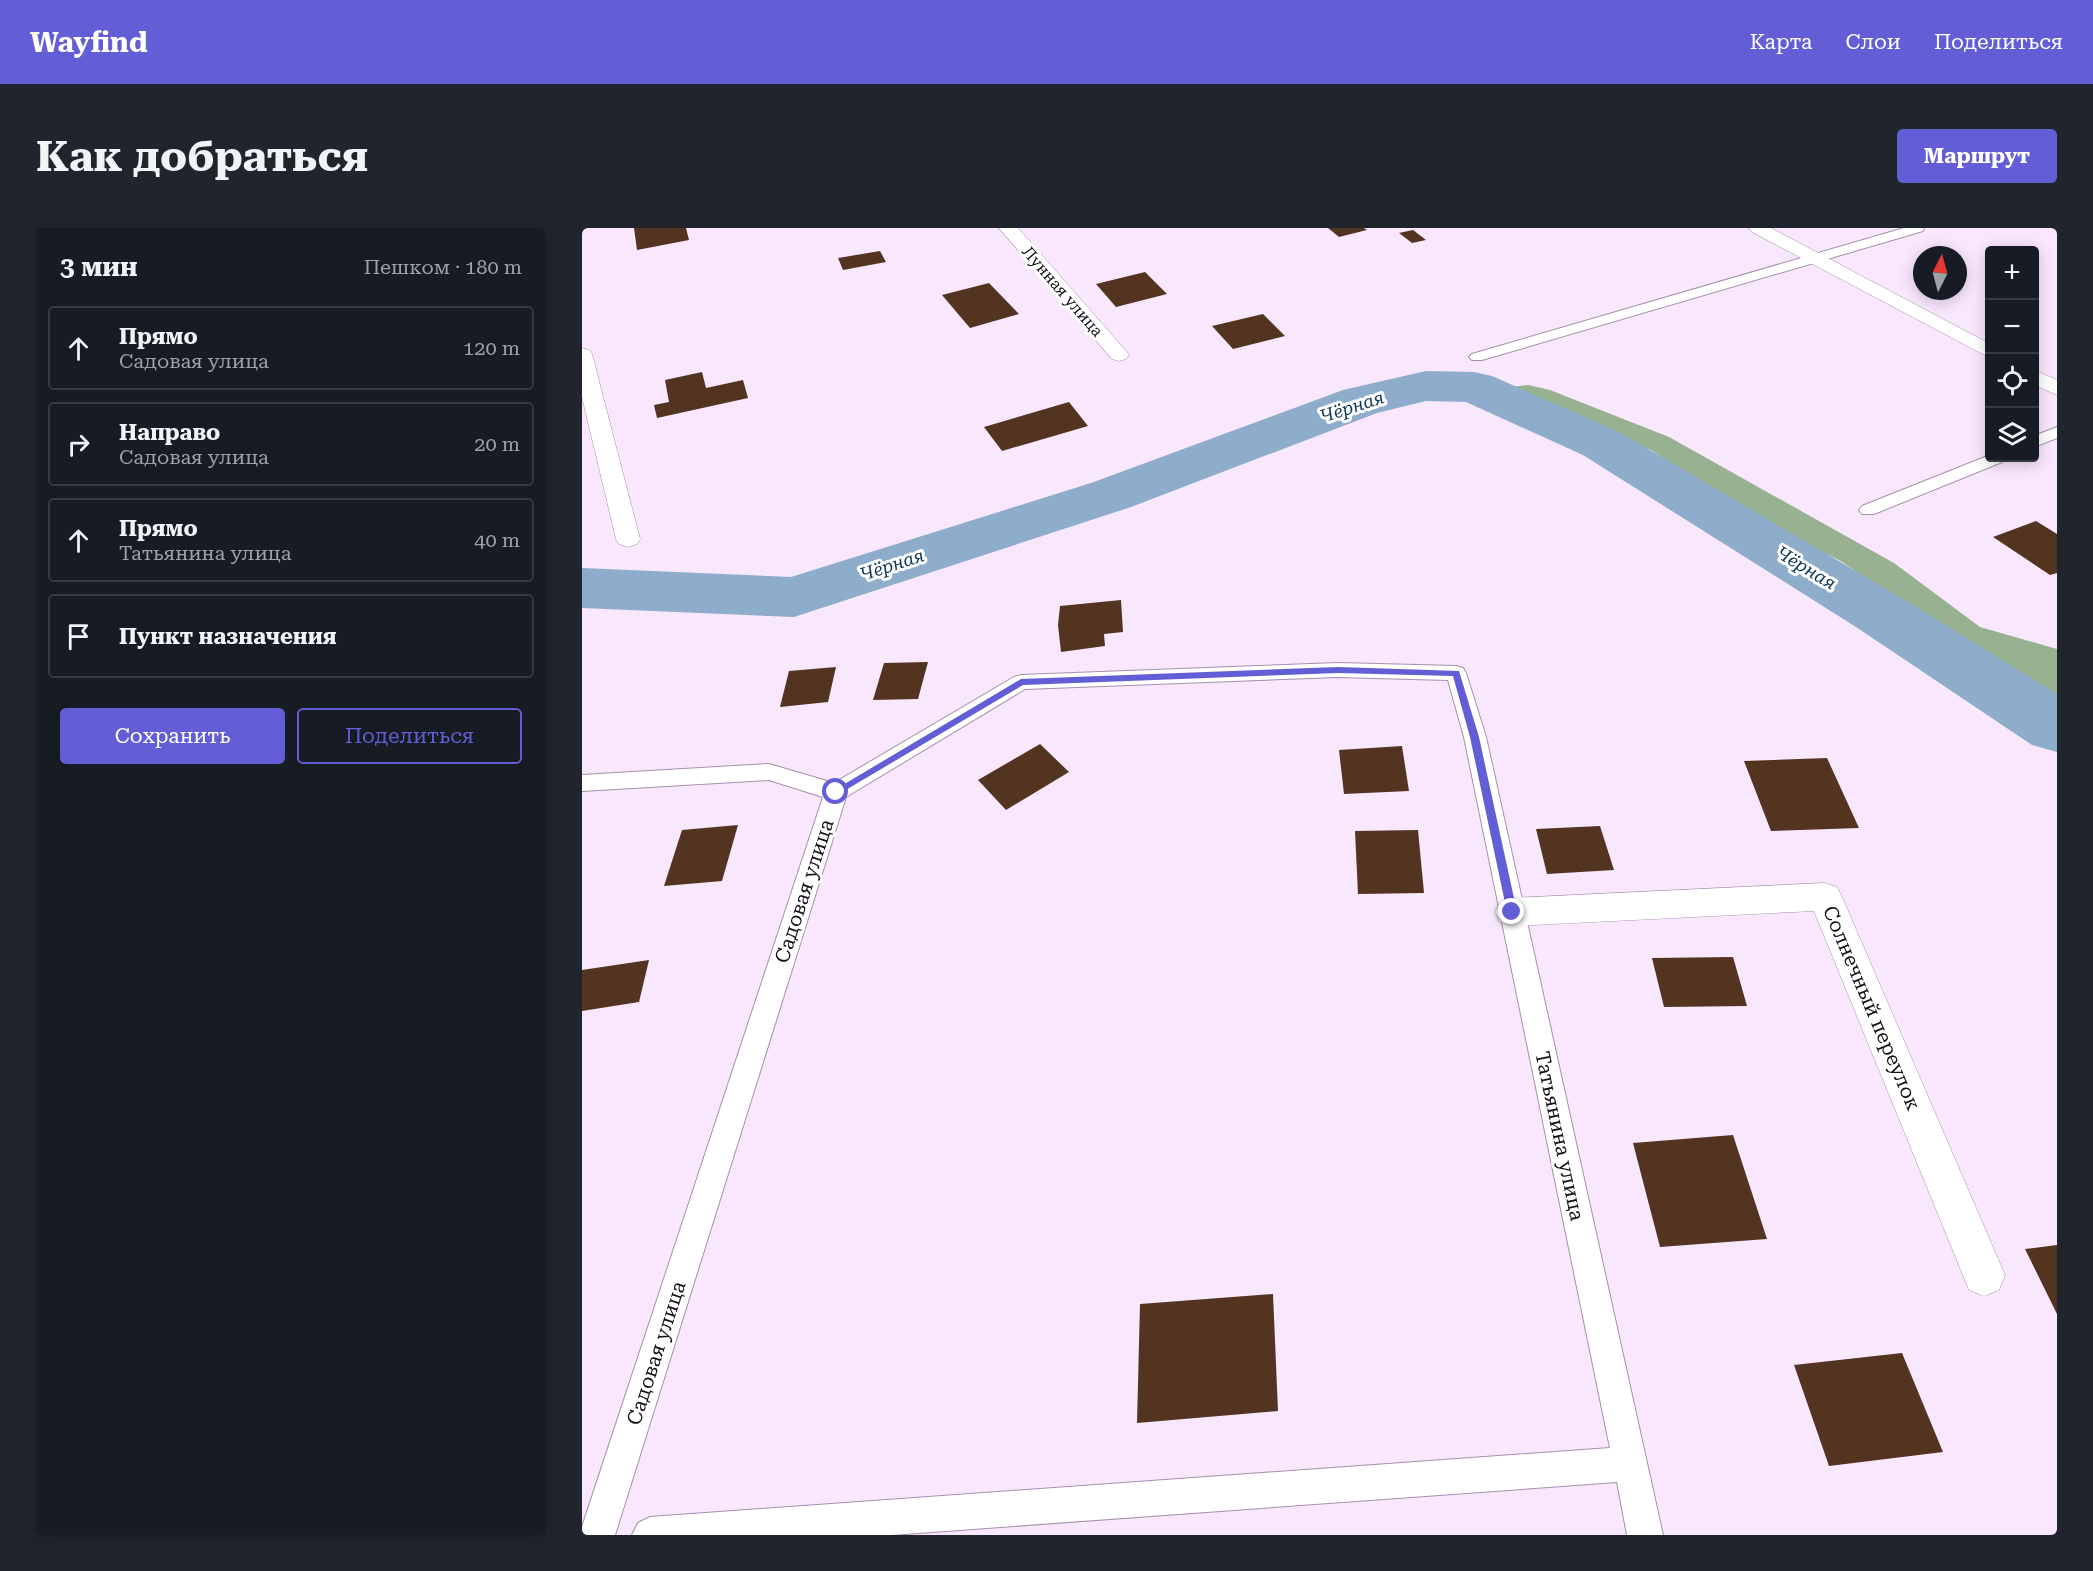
<!DOCTYPE html>
<html lang="ru">
<meta charset="utf-8">
<style>
:root{--surface:#171b24;--page:#20242c;--text:#f1f3f6;--muted:#9ea1a6;--line:#363941;--accent:#635dd6}
body{margin:0;font-family:"Roboto Serif",serif;background:var(--page);color:var(--text)}
.controls{position:absolute;right:18px;top:18px;display:grid;overflow:hidden;border-radius:6px;box-shadow:0 3px 15px #0003}
.controls button{width:54px;height:54px;display:grid;place-items:center;padding:0;border:0;border-bottom:2px solid var(--line);background:var(--surface);color:var(--text);font:30px sans-serif}
.compass{position:absolute;left:1331px;top:18px;width:54px;height:54px;border-radius:50%;background:var(--surface);box-shadow:0 3px 15px #0003;rotate:6deg}
.stop{position:absolute;width:18px;height:18px;margin:-14px;border:4px solid #635dd6;border-radius:50%;background:#fff}
.stop.end{background:#635dd6;border-color:#fff;box-shadow:0 2px 6px #0008}
.list{margin:0;padding:0;list-style:none}
h2{display:flex;justify-content:space-between;align-items:center;height:78px;margin:0;padding:0 24px;font-size:26px}
h2 small{font-size:20px;font-weight:400;color:var(--muted)}
.list li{display:grid;grid-template-columns:39px 1fr auto;gap:18px;align-items:center;box-sizing:border-box;height:84px;margin:0 12px 12px;padding:0 12px;border:2px solid var(--line);border-radius:6px}
.list b{display:block;font-size:22px;white-space:nowrap}
.list p{margin:0;font-size:20px;white-space:nowrap;color:var(--muted)}
.list em{font-size:20px;font-style:normal;color:var(--muted)}
.actions{display:flex;gap:12px;padding:18px 24px}
.actions a{flex:1;padding:14px 0;border:2px solid var(--accent);border-radius:6px;text-align:center;font-size:21px;color:var(--accent)}
.actions .main{background:var(--accent);color:#fff}
.icon{flex:none;width:33px;height:33px;fill:none;stroke:currentColor;stroke-width:2;stroke-linecap:round;stroke-linejoin:round}
.map{position:relative;flex:none;width:1475px;height:1307px;overflow:hidden;border-radius:6px}
header{display:flex;align-items:center;gap:36px;box-sizing:border-box;height:84px;padding:0 30px;background:var(--accent);color:#fff}
header strong{font-size:28px}
nav{display:flex;gap:33px;margin-inline-start:auto;font-size:21px}
.intro{display:flex;align-items:center;justify-content:space-between;box-sizing:border-box;height:144px;padding:0 36px}
h1{margin:0;font-size:42px}
.button{padding:15px 27px;border-radius:6px;background:var(--accent);color:#fff;font-size:21px;font-weight:700}
main{display:flex;gap:36px;padding:0 36px}
aside{flex:1;background:var(--surface);border-radius:6px;box-shadow:0 3px 15px #0003}
.map>svg:first-child{display:block}
.forest{fill:#98b291}
.lines{fill:none;stroke-linecap:round;stroke-linejoin:round}
.river{fill:#8dadca;fill-rule:evenodd}
.building{fill:#523420}
.lane-casing{stroke:#a590aa;stroke-width:2}
.street-casing{stroke:#a590aa;stroke-width:1}
.lane{fill:#fff;fill-rule:evenodd}
.street{fill:#fff;fill-rule:evenodd}
.route{fill:#635dd6}
.labels{text-anchor:middle;stroke-width:6;stroke-linejoin:round;paint-order:stroke}
.far-street-label{font-size:16px;fill:#160f18;stroke:#fff}
.far-water-label{font-size:18px;font-style:italic;fill:#0e3553;stroke:#fff}
.street-label{font-size:20px;fill:#160f18;stroke:#fff}
</style>
<header>
<strong>Wayfind</strong>
<nav><a>Карта</a><a>Слои</a><a>Поделиться</a></nav>
</header>
<div class="intro"><h1>Как добраться</h1><a class="button">Маршрут</a></div>
<main>
<aside>
<h2>3 мин<small>Пешком · 180 m</small></h2>
<ul class="list">
<li><svg class="icon" aria-label="ahead" viewBox="0 0 24 24"><path d="M12 20V5M6 11l6-6 6 6"/></svg><div><b>Прямо</b><p>Садовая улица</p></div><em>120 m</em></li>
<li><svg class="icon" aria-label="right" viewBox="0 0 24 24"><path d="M7 20v-9h11M14 6l5 5-5 5"/></svg><div><b>Направо</b><p>Садовая улица</p></div><em>20 m</em></li>
<li><svg class="icon" aria-label="ahead" viewBox="0 0 24 24"><path d="M12 20V5M6 11l6-6 6 6"/></svg><div><b>Прямо</b><p>Татьянина улица</p></div><em>40 m</em></li>
<li><svg class="icon" aria-label="arrive" viewBox="0 0 24 24"><path d="M6 21V4h12l-3 4 3 4H6"/></svg><div><b>Пункт назначения</b></div></li>
</ul>
<div class="actions"><a class="main">Сохранить</a><a>Поделиться</a></div>
</aside>
<div class="map">
<svg width="1475" height="1307" viewBox="0 0 1475 1307">
<rect width="100%" height="100%" fill="#f9e7fd"/>
<polygon class="forest" points="946,157 968,162 1087,209 1312,335 1398,399 1475,421 1475,476 1257,332 1185,297 1069,222 942,169 928,159"/>
<g class="lines">
<polygon class="river" points="844,143 892,144 910,148 1039,205 1318,369 1475,466 1475,524 1450,517 1274,399 1001,227 884,174 844,173 795,185 549,279 212,389 0,380 0,340 209,349 509,255 761,162"/>
</g>
<g class="building">
<polygon points="52,0 104,0 107,12 55,22"/>
<polygon points="746,0 782,0 785,2 757,9"/>
<polygon points="831,2 844,12 830,15 817,5"/>
<polygon points="298,23 304,34 261,42 256,30"/>
<polygon points="563,44 585,66 534,79 514,56"/>
<polygon points="407,55 437,86 388,100 360,67"/>
<polygon points="681,86 703,108 651,121 630,98"/>
<polygon points="120,144 124,160 161,152 166,170 75,190 72,177 87,174 83,152"/>
<polygon points="487,174 506,198 420,223 402,199"/>
<polygon points="1454,293 1475,306 1475,345 1468,347 1411,309"/>
<polygon points="539,372 541,404 522,406 523,418 479,424 476,397 478,378"/>
<polygon points="346,434 336,471 291,472 302,435"/>
<polygon points="254,439 246,474 198,479 207,443"/>
<polygon points="458,516 487,544 424,582 396,552"/>
<polygon points="820,518 827,563 762,566 757,522"/>
<polygon points="1245,530 1277,600 1189,603 1162,533"/>
<polygon points="156,597 140,653 82,658 100,602"/>
<polygon points="1018,598 1032,642 965,646 954,601"/>
<polygon points="836,602 842,665 776,666 773,603"/>
<polygon points="1151,729 1165,778 1082,779 1070,730"/>
<polygon points="67,732 57,774 0,783 0,742"/>
<polygon points="1151,907 1185,1011 1078,1019 1051,915"/>
<polygon points="1475,1017 1475,1086 1443,1021"/>
<polygon points="691,1066 696,1183 555,1195 558,1076"/>
<polygon points="1320,1125 1361,1224 1247,1238 1212,1137"/>
</g>
<g class="lines">
<g class="lane-casing">
<g id="lane">
<polygon points="1322,0 1342,0 1341,3 900,132 890,132 887,129 890,126"/>
<polygon points="1475,199 1475,210 1452,219 1452,208"/>
<polygon points="1408,227 1408,230 1422,230 1420,234 1292,286 1280,286 1277,282 1280,278"/>
<polygon points="756,435 874,438 881,440 884,445 904,509 1081,1307 1045,1307 1035,1254 309,1307 50,1307 56,1295 68,1289 1028,1220 882,509 866,452 756,449 443,461 264,569 33,1307 0,1307 0,1299 241,569 187,552 0,563 0,547 187,536 252,555 432,449 439,447"/>
</g>
</g>
<g class="street-casing">
<g id="street">
<polygon points="417,0 436,0 544,123 547,127 544,131 537,133 530,131"/>
<polygon points="1167,0 1189,0 1408,116 1408,130 1170,4"/>
<polygon points="0,120 7,122 10,126 58,311 55,316 46,319 37,316 34,311 0,169"/>
<polygon points="1452,142 1475,152 1475,167 1452,157"/>
<polygon points="1243,655 1255,659 1260,669 1423,1047 1417,1062 1402,1068 1387,1062 1232,683 930,698 918,694 913,684 918,674 930,670"/>
</g>
</g>
<use href="#lane" class="lane"/>
<use href="#street" class="street"/>
</g>
<polygon class="route" points="756,439 877,443 897,509 935,684 934,686 926,686 925,684 888,509 871,448 756,445 441,457 257,566 251,566 249,564 439,451"/>
<g class="labels">
<g class="far-street-label">
<text transform="translate(481 63) rotate(49)" y="6">Лунная улица</text>
</g>
<g class="far-water-label">
<text transform="translate(770 179) rotate(-18)" y="6">Чёрная</text>
<text transform="translate(310 337) rotate(-18)" y="6">Чёрная</text>
<text transform="translate(1224 340) rotate(31)" y="6">Чёрная</text>
</g>
<g class="street-label">
<text transform="translate(222 663) rotate(-72)" y="7">Садовая улица</text>
<text transform="translate(1290 780) rotate(67)" y="7">Солнечный переулок</text>
<text transform="translate(978 908) rotate(78)" y="7">Татьянина улица</text>
<text transform="translate(74 1125) rotate(-72)" y="7">Садовая улица</text>
</g>
</g>
</svg>
<div class="controls">
<button>+</button>
<button>−</button>
<button><svg class="icon" aria-label="locate" viewBox="0 0 24 24"><circle cx="12" cy="12" r="6"/><path d="M12 2v4M12 18v4M2 12h4M18 12h4"/></svg></button>
<button><svg class="icon" aria-label="layers" viewBox="0 0 24 24"><path d="M12 4l9 5-9 5-9-5zM3 14l9 5 9-5"/></svg></button>
</div>
<svg class="compass" viewBox="-18 -18 36 36"><path d="M0-13l5 13h-10z" fill="#e53935"/><path d="M0 13l5-13h-10z" fill="#9ea1a6"/></svg>
<div class="stop" style="left:254px;top:564px"></div>
<div class="stop end" style="left:930px;top:684px"></div>
</div>
</main>
